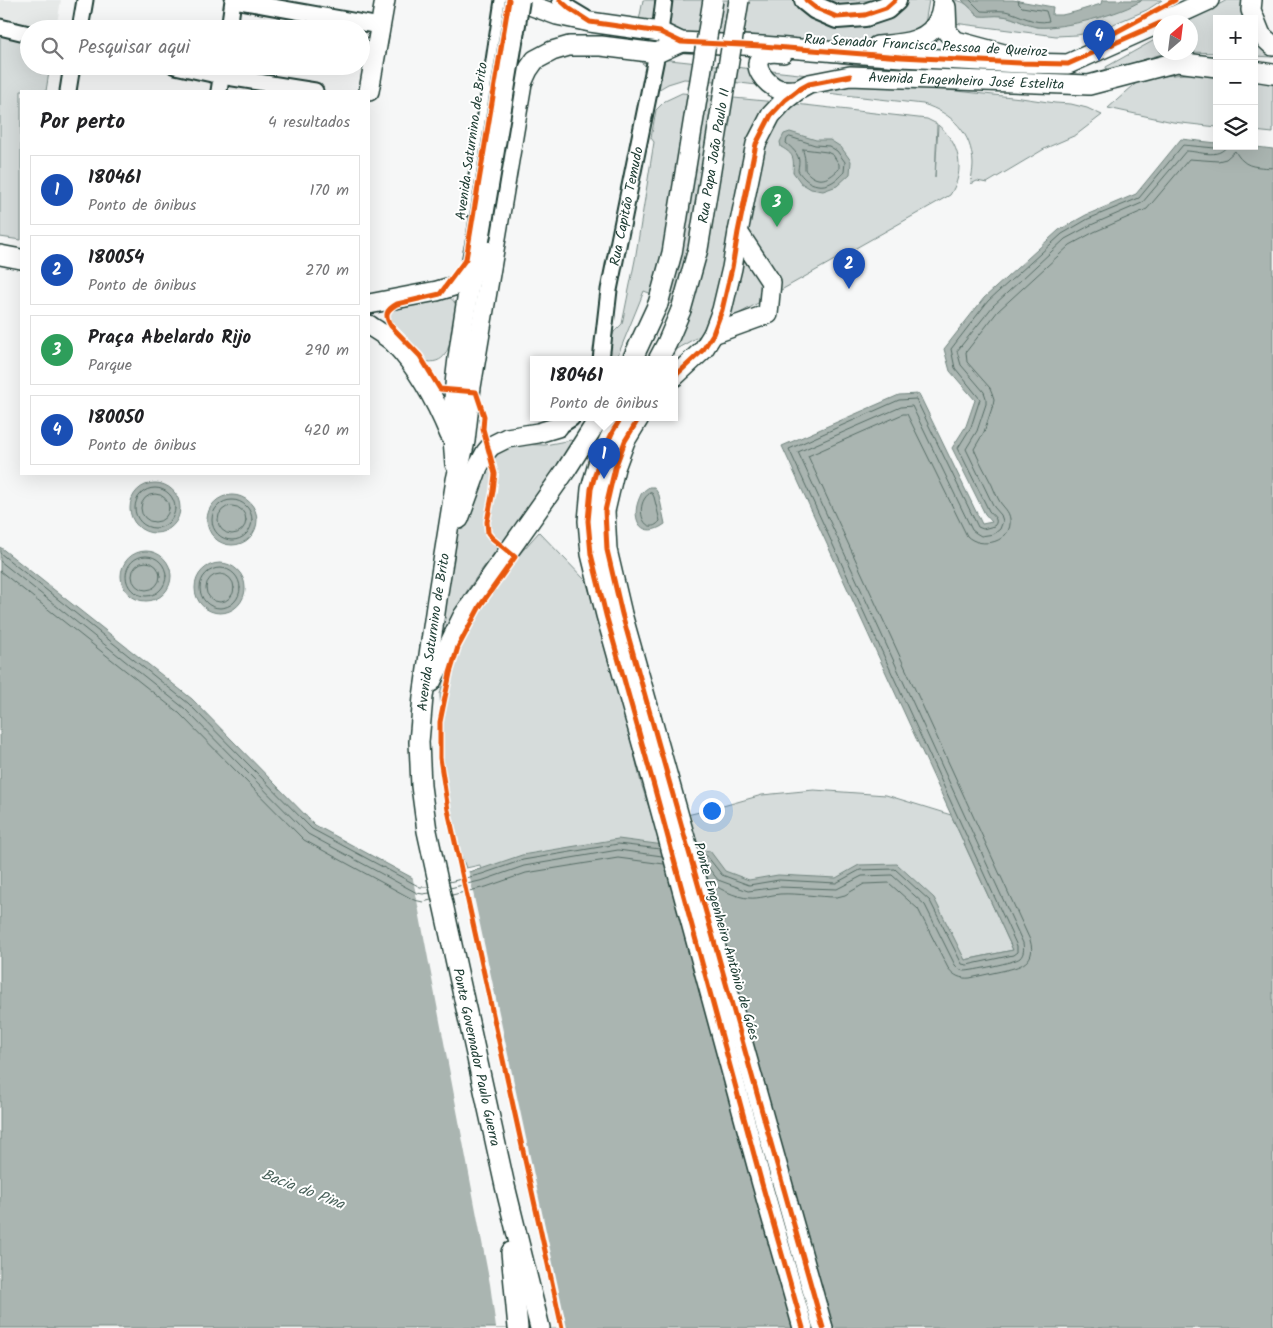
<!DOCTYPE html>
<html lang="pt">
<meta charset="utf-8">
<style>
:root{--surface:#fff;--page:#f6f6f6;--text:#202124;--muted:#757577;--line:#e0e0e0;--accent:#1a73e8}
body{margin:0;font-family:Kalam,sans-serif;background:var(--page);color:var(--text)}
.controls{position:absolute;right:15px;top:15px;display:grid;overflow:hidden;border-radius:0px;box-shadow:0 5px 20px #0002}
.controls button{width:45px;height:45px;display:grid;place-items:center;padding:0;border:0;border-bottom:1px solid var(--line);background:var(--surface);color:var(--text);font:25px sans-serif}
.compass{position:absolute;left:1153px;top:15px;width:45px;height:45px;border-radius:50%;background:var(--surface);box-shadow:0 5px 20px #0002;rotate:28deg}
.you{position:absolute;left:711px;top:810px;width:18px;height:18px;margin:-12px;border:4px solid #fff;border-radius:50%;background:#1a73e8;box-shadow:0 0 0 8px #1a73e833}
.badge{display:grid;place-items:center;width:32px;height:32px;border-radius:50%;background:var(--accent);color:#fff;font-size:16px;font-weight:700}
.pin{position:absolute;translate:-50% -41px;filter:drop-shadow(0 1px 2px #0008)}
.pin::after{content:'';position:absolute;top:26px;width:18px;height:15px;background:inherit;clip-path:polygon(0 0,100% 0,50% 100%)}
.popup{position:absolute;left:530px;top:356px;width:148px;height:65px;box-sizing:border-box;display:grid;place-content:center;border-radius:0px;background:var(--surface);filter:drop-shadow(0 1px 4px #0005);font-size:16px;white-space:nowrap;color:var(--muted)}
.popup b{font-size:19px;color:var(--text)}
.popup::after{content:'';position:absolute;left:50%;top:100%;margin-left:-10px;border:10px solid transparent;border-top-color:var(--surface)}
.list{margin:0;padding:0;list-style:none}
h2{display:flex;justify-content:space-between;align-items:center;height:65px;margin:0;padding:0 20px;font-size:21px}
h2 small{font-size:16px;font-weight:400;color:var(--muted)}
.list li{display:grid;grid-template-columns:32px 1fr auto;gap:15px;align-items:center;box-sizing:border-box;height:70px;margin:0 10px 10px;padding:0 10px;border:1px solid var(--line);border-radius:0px}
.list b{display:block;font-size:19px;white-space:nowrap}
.list p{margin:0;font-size:16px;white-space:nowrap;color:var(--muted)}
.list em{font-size:16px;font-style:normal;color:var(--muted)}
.icon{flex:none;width:28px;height:28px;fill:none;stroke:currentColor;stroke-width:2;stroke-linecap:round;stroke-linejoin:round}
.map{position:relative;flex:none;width:1273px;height:1328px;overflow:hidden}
.search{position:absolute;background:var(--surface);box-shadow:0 5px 20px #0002;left:20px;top:20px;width:350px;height:55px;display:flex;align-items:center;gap:12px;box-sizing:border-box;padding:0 18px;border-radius:28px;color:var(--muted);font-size:19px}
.panel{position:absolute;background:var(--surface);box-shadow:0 5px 20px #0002;left:20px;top:90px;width:350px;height:385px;border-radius:0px}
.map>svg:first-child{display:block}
.built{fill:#e6e9e8}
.green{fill:#d6dcdb;stroke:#7a8c88}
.water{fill:#aab5b1;stroke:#72857f}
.pier{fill:#f6f7f7}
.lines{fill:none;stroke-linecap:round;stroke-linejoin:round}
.shore{stroke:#576d66;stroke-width:1}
.minor-casing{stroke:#1f3d34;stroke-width:19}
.major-casing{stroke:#1f3d34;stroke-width:22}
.highway-casing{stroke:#1f3d34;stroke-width:26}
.minor{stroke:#fff;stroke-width:15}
.major{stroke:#fff;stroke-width:19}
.highway{stroke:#fff;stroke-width:22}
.major-bridge-casing{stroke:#1f3d34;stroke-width:22;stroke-linecap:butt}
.highway-bridge-casing{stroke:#1f3d34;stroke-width:26;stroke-linecap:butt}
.major-bridge{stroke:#fff;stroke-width:19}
.highway-bridge{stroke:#fff;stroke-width:22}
.cycleway-casing{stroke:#fff;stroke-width:8}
.cycleway{stroke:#e8590c;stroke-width:5}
.labels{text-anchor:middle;stroke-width:4;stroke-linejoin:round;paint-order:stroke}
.street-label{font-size:14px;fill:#1f3d34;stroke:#fff}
.water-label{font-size:15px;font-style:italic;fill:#49615a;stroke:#fff}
</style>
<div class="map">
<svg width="1273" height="1328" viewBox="0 0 1273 1328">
<rect width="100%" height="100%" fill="#f6f7f7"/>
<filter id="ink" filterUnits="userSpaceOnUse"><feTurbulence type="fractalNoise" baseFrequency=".02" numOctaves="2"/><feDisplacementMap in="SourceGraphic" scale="10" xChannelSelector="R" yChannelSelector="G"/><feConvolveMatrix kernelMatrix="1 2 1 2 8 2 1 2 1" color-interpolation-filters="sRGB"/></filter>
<g filter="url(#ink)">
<polygon class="built" points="0,0 61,0 56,29 48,29 0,17"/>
<g class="green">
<polygon points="643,0 929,0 917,72 790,57 645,43 635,41"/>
<path d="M942,0C961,0 964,0 976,14C986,16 995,14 1004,16C1015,18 1024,24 1034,26C1039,28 1045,27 1050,27L1140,2L1142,0H1162L1147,10L1111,25L1093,32L1077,35L1056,36L938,21Z"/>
<polygon points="1227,0 1243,0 1245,19 1217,19 1217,53 1191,52 1190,22 1187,22"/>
<polygon points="0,33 29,39 29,66 50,66 46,91 21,91 21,240 0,237"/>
<polygon points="1254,35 1273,51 1273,57 1254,56"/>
<polygon points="1160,37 1160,52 1165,53 1107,71 1106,67"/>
<path d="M633,56L1021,98L1055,103L1071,104L1087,108L1102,115L1076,135L1046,148L987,183L977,181L971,184C971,177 973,171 973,164C972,133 952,113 923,104L731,82L684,79L668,84L656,91L647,67Z"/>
<polygon points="1206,72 1217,74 1217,127 1173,122 1108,108 1142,78"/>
<polygon points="1254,81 1273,84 1273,133 1254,131"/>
<path d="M682,93L796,104L927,119L937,124L935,178L938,125C960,143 966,171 950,195L671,352L684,306L644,291L616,360H602L614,332L622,324L635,260L654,142L651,138L656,110L665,101Z"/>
<path d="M449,297C452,299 455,302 456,306C457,313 453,323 452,330C449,348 447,366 422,361L388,329C384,321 385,315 391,308Z"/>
<path d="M571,440L573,442V444C555,469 539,496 520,520C488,561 456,600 436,648L453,544L471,466L512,444L545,445Z"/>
<polygon points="539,532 586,581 616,677 641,783 654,823 716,808 762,795 814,790 886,795 951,815 1013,950 965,960 422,883 481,869 480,865 466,868 453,832 443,754 440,694 449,659 481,598"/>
</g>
<g class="water">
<path d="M962,0H1013L1053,7L1052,15H1062L1075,12L1101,4L1102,0H1142C1123,14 1062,29 1038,27C1026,26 1015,17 1002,16C994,15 987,17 979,16Z"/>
<path d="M790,132L816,140H830L841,147L851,161L850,174L837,186L823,191L811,189L801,183L793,172C794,158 794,154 781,147L780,142L784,134Z"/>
<polygon points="1181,139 1217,143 1217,146 1248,146 1273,149 1273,1328 0,1328 0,547 192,699 315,825 422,883 481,869 522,855 618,839 710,851 725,871 749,880 778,875 836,878 859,865 897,864 934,898 965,960 1013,950 782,446 899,395 919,394 982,524 992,522 985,514 952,448 966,426 975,400 950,371 944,349 984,298 1059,230 1086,215 1136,194"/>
<circle cx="155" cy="508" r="25"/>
<path d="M649,487H654L659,495L665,524C643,540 630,521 639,499C640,497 641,493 643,492C644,490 647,489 649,487Z"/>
<circle cx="232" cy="520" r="25"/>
<circle cx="146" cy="576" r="25"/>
<circle cx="220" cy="588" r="25"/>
</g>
<polygon class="pier" points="468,869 567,1328 496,1328 490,1284 412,874 423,880"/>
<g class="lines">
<g class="shore">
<path d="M970,0L981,11C989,12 997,10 1005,11C1020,14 1034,25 1049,21L1046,11L1022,7L1019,4L1018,0"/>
<path d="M790,137L815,145L829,146L837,151L845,162L844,172C835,182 824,190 809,182C806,180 800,175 798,170C798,170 799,163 799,162C799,154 792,148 786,143L787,139Z"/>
<path d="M803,149L827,152L833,155L839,164V169C831,177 821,184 810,175C809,174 805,171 805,169C805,168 805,162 805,161C805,156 803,153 803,149Z"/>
<circle cx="155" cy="508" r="20"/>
<path d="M650,493H652L654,497L660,521C645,539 632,505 650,493Z"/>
<circle cx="155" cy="508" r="14"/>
<circle cx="232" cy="520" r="20"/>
<circle cx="232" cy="520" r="14"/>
<polyline points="0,553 188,703 312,829 420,887 428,887"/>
<circle cx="146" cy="576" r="20"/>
<polyline points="0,561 184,708 308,834 417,893 423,894 430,893"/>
<circle cx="146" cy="576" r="14"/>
<circle cx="220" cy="588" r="20"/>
<polyline points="0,571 179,713 304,840 414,900 423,902 431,900"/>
<circle cx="220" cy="588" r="14"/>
<path d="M701,855L707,856L722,875L749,885L779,880L836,883L860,870L895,869L930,901L962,964L967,965L1013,955L1017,952V946L789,449L899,400L916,399L978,527L983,529L994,526C1000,520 993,516 989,511L958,448L971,427L980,399L955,368L951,349L988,301L1062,234L1088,219L1139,198L1183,145L1215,148L1219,146"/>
<path d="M703,861L718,880L748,891L779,887L837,889L862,876L892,875L925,905L955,965C958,968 960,971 965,971C971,971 1016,962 1020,958C1024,954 1024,949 1023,943L798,452L901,407L912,406L972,530L976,533L981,536L994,534L1000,529L1003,521L1001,515L994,507L966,449L977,431L986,404V398L984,392L961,365L957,351L993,306L1065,239L1091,225L1142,203L1186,151C1199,151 1218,160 1227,146"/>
<path d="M708,879C714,888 738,898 749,898C759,899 769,895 780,894C799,893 818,897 837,897L845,895L864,884L889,883L918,909L948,968C954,976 961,979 970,978C979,976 988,974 997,972C1015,968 1038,965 1030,940L808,456L903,414H907L967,536C981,550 1013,542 1010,519C1009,511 1004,508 1000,502C997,497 994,490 992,485C986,473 979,461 974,449L984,432L993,405L994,399L992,393L990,388L967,362L966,352L998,311L1070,245L1094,232L1147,209L1189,159L1218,161L1226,159L1235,151C1237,154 1239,158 1243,161C1250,168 1264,167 1273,168"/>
<polyline points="449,882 482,874 523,860 618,844 660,849"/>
<polyline points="450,888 484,880 524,866 618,850 662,856"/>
<polyline points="452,895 486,887 526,873 618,858 664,864"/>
</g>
<g class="minor-casing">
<g id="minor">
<polyline points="234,0 380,26"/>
<polyline points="560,0 570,9 585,18"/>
<polyline points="0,27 29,34"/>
<polyline points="80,29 85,0"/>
<polyline points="229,29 233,0"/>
<polyline points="660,32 664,0"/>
<polyline points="175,66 221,76 315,91"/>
<polyline points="68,91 72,66"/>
<polyline points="219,91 223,66"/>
<polyline points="472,209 503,0"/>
<path id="s1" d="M601,360L609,290L657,53"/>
<polyline points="558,427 572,418"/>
</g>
</g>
<g class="major-casing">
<g id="major">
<polyline points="516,0 557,15 590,22 660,32 681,42 762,46 901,57 1020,63 1068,64 1160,23"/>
<polyline points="1252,0 1251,10 1261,35 1273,46"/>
<polyline points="946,7 947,32 956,41 1004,54"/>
<polyline points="1161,22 1209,0"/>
<path d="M877,46C901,44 931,43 940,16C942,11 942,5 943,0"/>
<path d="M783,53C777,52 769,51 763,55C749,65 767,85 778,89C784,91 792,90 798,90"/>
<polyline points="1254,71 1273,74"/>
<polyline points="369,91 385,0"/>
<polyline points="0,255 21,259"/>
<polyline points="369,304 437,291 457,285 471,274"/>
<path d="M369,325C377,331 387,336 394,343C419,369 436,401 450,435"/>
<polyline points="713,334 768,314 771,282 738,232"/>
<polyline points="632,360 658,304"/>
<polyline points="658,360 667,343 681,310"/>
<path id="s2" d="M674,377L703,350L713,334L722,310L732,268L738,232L756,144L771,115L785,100L798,90L809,84L850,76L1089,85L1177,62L1217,67"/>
<polyline points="621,418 613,431 598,464 591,489 588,521 591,554 606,615 654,786 762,1184 803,1328"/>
<polyline points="639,418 625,441 615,468 605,511 607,550 622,614 823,1328"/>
<path d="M455,464C448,401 461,337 471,274"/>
<polyline points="459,519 478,467 486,452 491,446 507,438 538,433 558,427"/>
<polyline points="431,682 463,616 566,470 599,418"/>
<polyline points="511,1252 518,1328"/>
<path id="s3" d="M540,1328L505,1186L427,831L421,786L419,742L423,697L437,599L456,480L465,441L471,387L522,83L528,70L535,60L552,51L569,46H601L657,53L681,42"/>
</g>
</g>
<g class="highway-casing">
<g id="highway">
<polyline points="806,0 816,8 837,17 865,15 886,8 895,0"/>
<polyline points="471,274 478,240"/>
</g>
</g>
<use href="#minor" class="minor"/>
<use href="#major" class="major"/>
<use href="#highway" class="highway"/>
<g class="major-bridge-casing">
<g id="major-bridge">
<polyline points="658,304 672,253 713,0"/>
<path id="s4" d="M681,310L698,249L739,0"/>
</g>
</g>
<g class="highway-bridge-casing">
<polyline id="highway-bridge" points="478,240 518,0"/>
</g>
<use href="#major-bridge" class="major-bridge"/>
<use href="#highway-bridge" class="highway-bridge"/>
<g class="cycleway-casing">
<g id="cycleway">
<path d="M509,0L466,259L440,294L397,304C386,310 384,315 391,326L420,356L440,389L476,392L484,416L483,429L495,474L493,491L487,522L488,533L492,538L515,557L480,606L458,647L450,673L440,722V758L448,810L562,1328"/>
<polyline points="560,0 570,9 590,22 660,32 681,42 762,46 901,57 1020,63 1068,64 1160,23"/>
<polyline points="806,0 816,8 837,17 865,15 886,8 895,0"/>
<polyline points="1094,44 1175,0"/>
<polyline points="674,377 703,350 713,334 722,310 732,268 738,232 756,144 771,115 785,100 798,90 809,84 850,76"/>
<polyline points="621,418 613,431 598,464 591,489 588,521 591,554 606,615 654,786 762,1184 803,1328"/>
<polyline points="639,418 625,441 615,468 605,511 607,550 622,614 823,1328"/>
</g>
</g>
<use href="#cycleway" class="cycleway"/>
</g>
</g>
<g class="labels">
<g class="street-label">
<text transform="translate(926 45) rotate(3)" y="5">Rua Senador Francisco Pessoa de Queiroz</text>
<text dy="5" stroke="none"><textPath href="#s2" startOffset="494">Avenida Engenheiro José Estelita</textPath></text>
<text transform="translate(471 141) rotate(-82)" y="5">Avenida Saturnino de Brito</text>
<text dy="5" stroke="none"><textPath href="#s4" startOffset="158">Rua Papa João Paulo II</textPath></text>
<text dy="5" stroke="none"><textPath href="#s1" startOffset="156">Rua Capitão Temudo</textPath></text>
<text dy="5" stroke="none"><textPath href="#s3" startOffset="710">Avenida Saturnino de Brito</textPath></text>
<text transform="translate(727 941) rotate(74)" y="5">Ponte Engenheiro Antônio de Góes</text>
<text transform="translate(477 1057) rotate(78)" y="5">Ponte Governador Paulo Guerra</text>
</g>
<g class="water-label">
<text transform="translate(303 1189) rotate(21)" y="5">Bacia do Pina</text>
</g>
</g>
</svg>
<div class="controls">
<button>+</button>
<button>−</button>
<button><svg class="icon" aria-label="layers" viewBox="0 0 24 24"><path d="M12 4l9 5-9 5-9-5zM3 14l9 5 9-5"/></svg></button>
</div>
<svg class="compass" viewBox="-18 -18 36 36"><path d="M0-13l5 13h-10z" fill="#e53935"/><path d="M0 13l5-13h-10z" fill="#757577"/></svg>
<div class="you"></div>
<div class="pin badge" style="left:604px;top:479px;background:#1a4fb4">1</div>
<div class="popup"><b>180461</b>Ponto de ônibus</div>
<div class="pin badge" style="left:849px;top:289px;background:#1a4fb4">2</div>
<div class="pin badge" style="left:777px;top:227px;background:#2e9e5b">3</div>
<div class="pin badge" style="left:1099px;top:61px;background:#1a4fb4">4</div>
<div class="search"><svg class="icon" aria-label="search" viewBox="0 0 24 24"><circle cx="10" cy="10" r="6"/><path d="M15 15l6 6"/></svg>Pesquisar aqui</div>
<section class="panel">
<h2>Por perto<small>4 resultados</small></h2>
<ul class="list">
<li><span class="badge" style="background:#1a4fb4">1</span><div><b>180461</b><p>Ponto de ônibus</p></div><em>170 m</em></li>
<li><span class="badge" style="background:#1a4fb4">2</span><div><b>180054</b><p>Ponto de ônibus</p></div><em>270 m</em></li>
<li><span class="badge" style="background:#2e9e5b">3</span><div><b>Praça Abelardo Rijo</b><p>Parque</p></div><em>290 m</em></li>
<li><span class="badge" style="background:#1a4fb4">4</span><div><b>180050</b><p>Ponto de ônibus</p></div><em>420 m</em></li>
</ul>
</section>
</div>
